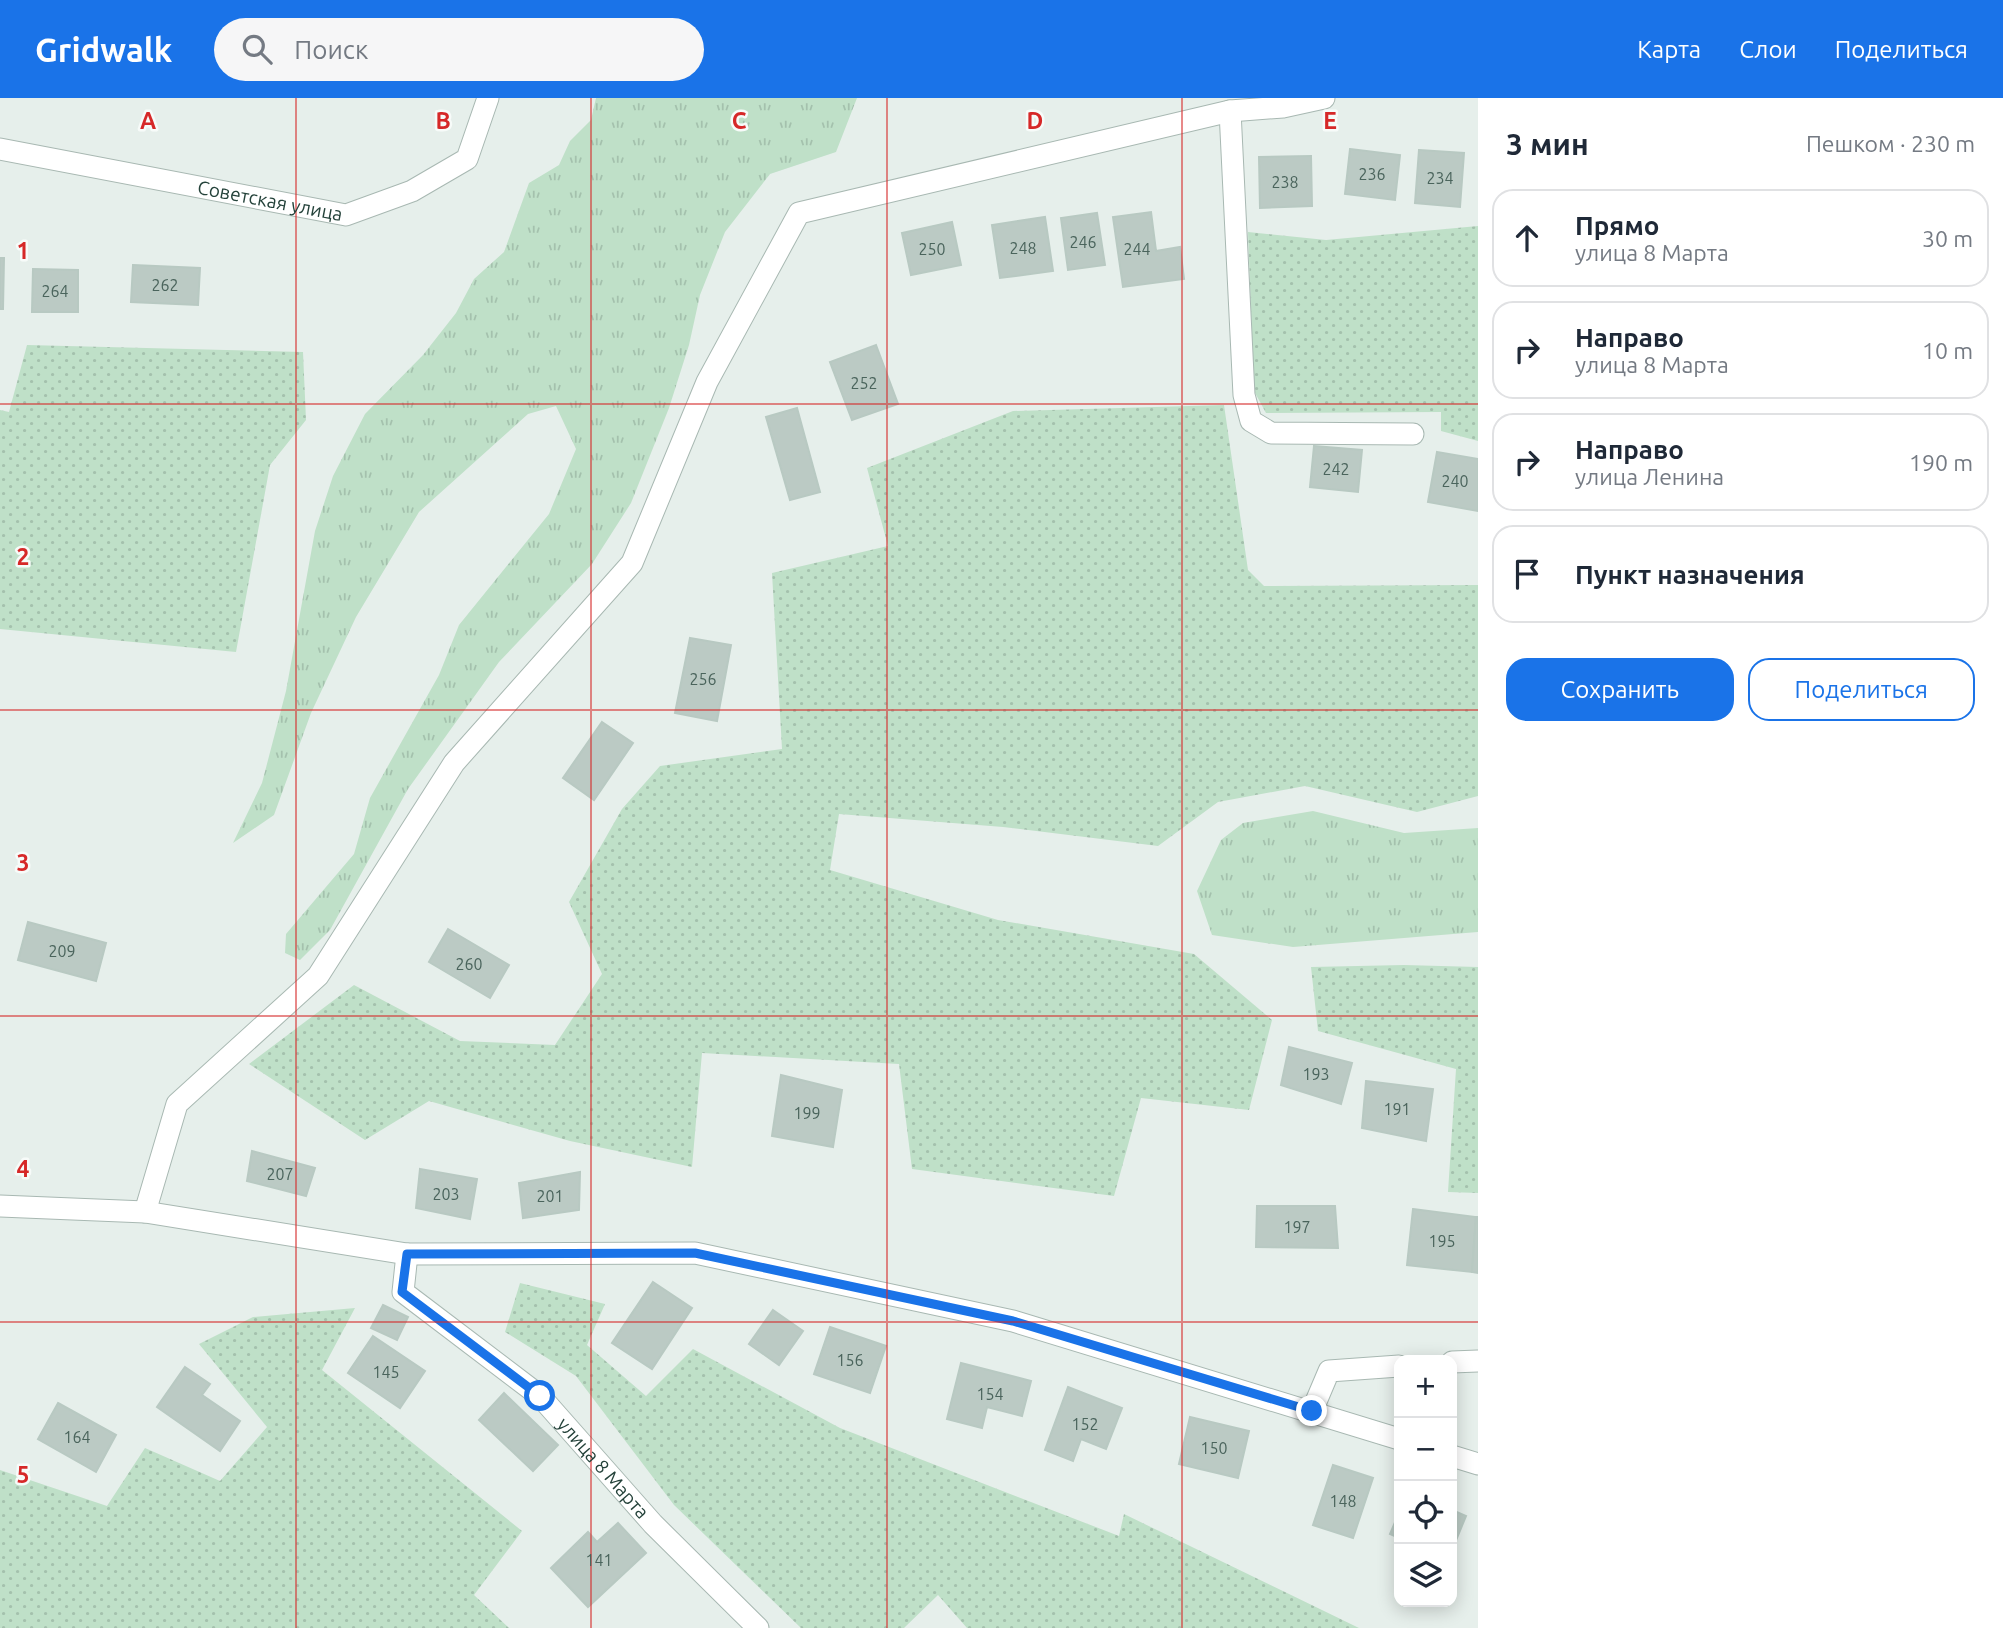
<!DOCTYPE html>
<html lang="ru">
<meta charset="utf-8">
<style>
:root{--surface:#fff;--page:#f6f6f7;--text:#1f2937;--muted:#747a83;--line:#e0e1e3;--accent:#1a73e8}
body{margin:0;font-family:Ubuntu,sans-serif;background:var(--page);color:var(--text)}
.controls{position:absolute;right:21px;bottom:21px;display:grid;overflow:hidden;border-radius:14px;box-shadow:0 4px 18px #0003}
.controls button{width:63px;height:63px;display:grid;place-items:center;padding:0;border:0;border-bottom:2px solid var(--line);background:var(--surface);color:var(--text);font:35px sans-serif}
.stop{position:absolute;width:21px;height:21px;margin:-16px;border:5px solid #1a73e8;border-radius:50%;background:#fff}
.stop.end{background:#1a73e8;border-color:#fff;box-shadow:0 2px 7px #0008}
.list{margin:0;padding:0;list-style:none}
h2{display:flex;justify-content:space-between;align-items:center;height:91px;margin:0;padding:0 28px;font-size:30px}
h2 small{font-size:23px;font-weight:400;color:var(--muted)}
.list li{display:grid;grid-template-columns:46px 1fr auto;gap:21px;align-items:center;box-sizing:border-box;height:98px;margin:0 14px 14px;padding:0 14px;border:2px solid var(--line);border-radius:21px}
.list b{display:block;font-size:26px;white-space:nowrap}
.list p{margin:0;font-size:23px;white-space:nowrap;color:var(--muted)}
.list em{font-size:23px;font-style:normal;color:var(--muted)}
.actions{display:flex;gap:14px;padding:21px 28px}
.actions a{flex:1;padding:16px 0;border:2px solid var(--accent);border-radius:21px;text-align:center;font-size:24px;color:var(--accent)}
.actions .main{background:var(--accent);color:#fff}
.icon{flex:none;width:38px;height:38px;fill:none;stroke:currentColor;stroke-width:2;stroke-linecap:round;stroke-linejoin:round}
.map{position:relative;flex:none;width:1478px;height:1530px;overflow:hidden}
header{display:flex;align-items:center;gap:42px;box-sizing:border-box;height:98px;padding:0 35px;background:var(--accent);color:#fff}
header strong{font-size:33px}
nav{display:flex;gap:38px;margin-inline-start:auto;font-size:24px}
.search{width:490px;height:63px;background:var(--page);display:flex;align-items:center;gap:18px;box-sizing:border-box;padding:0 24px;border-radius:38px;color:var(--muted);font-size:26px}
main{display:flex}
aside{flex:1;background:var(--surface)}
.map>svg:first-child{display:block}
.grass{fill:url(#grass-tufts)}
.garden{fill:url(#garden-dots)}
.building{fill:#bbcac4;stroke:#b8c9c2;stroke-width:2}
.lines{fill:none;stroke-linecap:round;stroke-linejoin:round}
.minor-casing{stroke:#a8b8b2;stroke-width:23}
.minor{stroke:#fff;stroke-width:21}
.route{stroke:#1a73e8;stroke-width:9}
.grid{fill:none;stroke:#d62828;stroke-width:2;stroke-opacity:0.55}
.labels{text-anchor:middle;stroke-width:5;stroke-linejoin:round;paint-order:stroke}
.number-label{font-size:16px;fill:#4a645c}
.street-label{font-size:19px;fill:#24423a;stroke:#f7fbf9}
.grid-label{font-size:23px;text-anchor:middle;font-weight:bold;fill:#d62828;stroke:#f7fbf9;stroke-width:5;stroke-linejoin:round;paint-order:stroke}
</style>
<header>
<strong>Gridwalk</strong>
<div class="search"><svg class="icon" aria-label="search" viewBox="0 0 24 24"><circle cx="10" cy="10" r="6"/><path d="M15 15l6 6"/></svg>Поиск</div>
<nav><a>Карта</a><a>Слои</a><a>Поделиться</a></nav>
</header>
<main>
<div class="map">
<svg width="1478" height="1530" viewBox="0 0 1478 1530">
<defs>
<pattern id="grass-tufts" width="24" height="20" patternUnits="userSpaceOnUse" patternTransform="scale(1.75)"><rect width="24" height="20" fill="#bfe0c8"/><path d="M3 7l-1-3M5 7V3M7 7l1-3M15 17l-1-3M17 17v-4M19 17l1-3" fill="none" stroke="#a4c1ad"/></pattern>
<pattern id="garden-dots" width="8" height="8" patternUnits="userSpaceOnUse" patternTransform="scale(1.75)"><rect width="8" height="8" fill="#bfe0c8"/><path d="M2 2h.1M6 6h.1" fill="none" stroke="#a4c1ad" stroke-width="1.8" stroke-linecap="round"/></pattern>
</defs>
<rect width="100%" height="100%" fill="#e6efeb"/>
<g class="grass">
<polygon points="596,0 857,0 836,54 770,76 725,134 700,197 689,247 669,310 631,405 592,466 499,564 408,691 330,832 300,862 285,855 286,836 354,756 370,700 439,577 459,527 549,416 576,351 556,308 528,316 419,414 356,519 311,615 274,717 233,745 262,685 286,593 315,433 333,378 365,316 423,257 456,215 474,181 504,154 529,85 559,67 570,43 591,22"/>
<polygon points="1313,713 1404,735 1478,730 1478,834 1293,849 1212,837 1197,793 1221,742 1243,725"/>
</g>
<g class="garden">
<polygon points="1478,128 1478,343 1441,333 1441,314 1266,315 1254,293 1248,134 1326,142"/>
<polygon points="27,247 303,254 306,322 270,367 236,554 0,531 0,312 9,314"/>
<polygon points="1224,307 1248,472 1264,488 1478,487 1478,698 1417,714 1305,688 1218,704 1158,748 1003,729 839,716 830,772 998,822 1194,856 1272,922 1249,1012 1141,1000 1114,1098 912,1071 899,966 702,955 692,1069 570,1043 429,1003 365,1042 249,966 354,887 460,943 555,947 602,876 569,804 622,711 660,668 782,651 772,475 888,448 867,370 1013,313"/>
<polygon points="1404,867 1478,869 1478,1095 1448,1094 1456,971 1318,933 1311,869"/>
<polygon points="520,1185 605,1206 587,1247 646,1298 693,1251 840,1330 1119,1438 1124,1416 1359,1530 967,1530 938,1497 904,1530 801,1530 674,1407 576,1278 505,1234"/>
<polygon points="355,1210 322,1272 522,1433 474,1497 509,1530 0,1530 0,1372 107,1408 145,1350 220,1383 267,1329 199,1246 253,1219"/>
</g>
<g class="building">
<polygon points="1350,51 1400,57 1395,102 1345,96"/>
<polygon points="1419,52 1464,55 1460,109 1415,105"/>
<polygon points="1311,58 1312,108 1260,110 1259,59"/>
<polygon points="1151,114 1156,153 1180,149 1184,181 1123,189 1113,119"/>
<polygon points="1097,115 1105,167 1068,172 1061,120"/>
<polygon points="1045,119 1053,173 1000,180 992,127"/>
<polygon points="952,124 961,167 911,177 902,135"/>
<polygon points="0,160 4,160 3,211 0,211"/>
<polygon points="133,167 200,170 198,207 131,204"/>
<polygon points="33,171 78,172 78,214 32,214"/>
<polygon points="876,247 898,306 852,322 830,264"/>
<polygon points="797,310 820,394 790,402 766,319"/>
<polygon points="1314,348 1362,352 1358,394 1310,389"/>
<polygon points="1437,354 1478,361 1478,413 1428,404"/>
<polygon points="690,540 731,547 717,623 675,615"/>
<polygon points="602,624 633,645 594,702 563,680"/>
<polygon points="28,824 106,845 96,883 18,862"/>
<polygon points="448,831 509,867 490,900 429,864"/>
<polygon points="1289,949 1352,965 1341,1006 1281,987"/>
<polygon points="781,977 842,992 833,1049 772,1038"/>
<polygon points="1366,983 1433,991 1426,1043 1362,1030"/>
<polygon points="252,1053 315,1070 306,1098 247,1083"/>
<polygon points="420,1071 477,1081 470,1121 416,1110"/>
<polygon points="580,1074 579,1112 523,1120 519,1085"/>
<polygon points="1257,1108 1335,1108 1338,1150 1256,1149"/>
<polygon points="1413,1111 1476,1119 1472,1174 1407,1167"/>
<polygon points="1476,1119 1478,1119 1478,1175 1472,1174"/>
<polygon points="653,1184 692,1210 652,1271 612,1245"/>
<polygon points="383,1207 408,1219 397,1242 371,1230"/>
<polygon points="773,1212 803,1233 779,1267 749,1246"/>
<polygon points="830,1229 886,1248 870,1295 814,1276"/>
<polygon points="373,1238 425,1273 400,1310 348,1275"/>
<polygon points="961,1265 1031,1283 1022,1318 987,1309 982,1330 947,1321"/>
<polygon points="185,1269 210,1286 202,1297 240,1323 220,1353 157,1309"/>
<polygon points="1068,1289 1122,1310 1106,1351 1081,1341 1073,1363 1045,1352"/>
<polygon points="504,1295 558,1347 533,1373 479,1322"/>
<polygon points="58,1305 116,1337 96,1374 38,1341"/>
<polygon points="1190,1319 1249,1333 1238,1380 1179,1366"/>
<polygon points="1333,1367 1373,1380 1353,1440 1313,1427"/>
<polygon points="1452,1412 1466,1418 1452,1452"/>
<polygon points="1399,1415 1399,1440 1390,1436"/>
<polygon points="618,1425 646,1455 588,1509 551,1470 588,1434 597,1444"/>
</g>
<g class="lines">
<g class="minor-casing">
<g id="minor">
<polyline points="1230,13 1244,297 1251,323 1271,335 1413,336"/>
<path id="s1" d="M0,51L346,117L412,93L467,61L488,0"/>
<polyline points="0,1108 145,1114 407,1156 695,1155 1013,1223 1399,1341"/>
<polyline points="145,1114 177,1006 318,878 454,665 632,465 707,284 799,115 1230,13 1283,9 1324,0"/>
<path id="s2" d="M407,1156L403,1194L540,1298L653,1426L758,1530"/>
<polyline points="1452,1264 1478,1263"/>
<polyline points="1312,1313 1329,1273 1399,1268"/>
<polyline points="1452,1358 1478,1366"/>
</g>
</g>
<use href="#minor" class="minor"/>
</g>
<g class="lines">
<polyline class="route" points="540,1298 402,1194 407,1156 695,1155 1013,1223 1312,1313"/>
</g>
<path class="grid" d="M296,0V1530M591,0V1530M887,0V1530M1182,0V1530M0,306H1478M0,612H1478M0,918H1478M0,1224H1478"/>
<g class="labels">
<g class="number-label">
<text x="1372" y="82">236</text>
<text x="1440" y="86">234</text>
<text x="1285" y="90">238</text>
<text x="1083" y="150">246</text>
<text x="1023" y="156">248</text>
<text x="932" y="157">250</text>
<text x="1137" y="157">244</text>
<text x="165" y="193">262</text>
<text x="55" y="199">264</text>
<text x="864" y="291">252</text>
<text x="1336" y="377">242</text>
<text x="1455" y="389">240</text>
<text x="703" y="587">256</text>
<text x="62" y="859">209</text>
<text x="469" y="872">260</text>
<text x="1316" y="982">193</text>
<text x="1397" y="1017">191</text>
<text x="807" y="1021">199</text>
<text x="280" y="1082">207</text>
<text x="446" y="1102">203</text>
<text x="550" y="1104">201</text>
<text x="1297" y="1135">197</text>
<text x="1442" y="1149">195</text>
<text x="850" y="1268">156</text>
<text x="386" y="1280">145</text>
<text x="990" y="1302">154</text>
<text x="1085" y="1332">152</text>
<text x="77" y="1345">164</text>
<text x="1214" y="1356">150</text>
<text x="1343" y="1409">148</text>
<text x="599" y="1468">141</text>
</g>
<g class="street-label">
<text dy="7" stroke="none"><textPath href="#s1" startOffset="275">Советская улица</textPath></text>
<text dy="7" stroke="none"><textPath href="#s2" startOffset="306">улица 8 Марта</textPath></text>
</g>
</g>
<g class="grid-label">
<text x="148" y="31">A</text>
<text x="443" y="31">B</text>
<text x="739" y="31">C</text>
<text x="1035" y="31">D</text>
<text x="1330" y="31">E</text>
<text x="23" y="161">1</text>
<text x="23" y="467">2</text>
<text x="23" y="773">3</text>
<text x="23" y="1079">4</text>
<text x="23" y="1385">5</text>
</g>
</svg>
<div class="controls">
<button>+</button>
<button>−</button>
<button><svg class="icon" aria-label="locate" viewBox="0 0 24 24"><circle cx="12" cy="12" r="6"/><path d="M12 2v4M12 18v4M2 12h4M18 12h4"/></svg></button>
<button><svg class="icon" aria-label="layers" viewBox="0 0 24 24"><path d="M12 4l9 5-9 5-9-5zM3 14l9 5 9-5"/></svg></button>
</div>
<div class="stop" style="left:540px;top:1298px"></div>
<div class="stop end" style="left:1312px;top:1313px"></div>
</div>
<aside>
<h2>3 мин<small>Пешком · 230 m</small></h2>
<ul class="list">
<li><svg class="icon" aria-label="ahead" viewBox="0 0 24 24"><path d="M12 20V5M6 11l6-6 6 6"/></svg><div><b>Прямо</b><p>улица 8 Марта</p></div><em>30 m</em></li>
<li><svg class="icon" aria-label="right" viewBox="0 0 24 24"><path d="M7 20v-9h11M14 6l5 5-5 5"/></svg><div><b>Направо</b><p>улица 8 Марта</p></div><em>10 m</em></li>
<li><svg class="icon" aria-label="right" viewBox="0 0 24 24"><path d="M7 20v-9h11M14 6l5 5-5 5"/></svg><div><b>Направо</b><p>улица Ленина</p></div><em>190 m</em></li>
<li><svg class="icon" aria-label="arrive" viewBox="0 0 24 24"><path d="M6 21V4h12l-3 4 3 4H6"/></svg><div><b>Пункт назначения</b></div></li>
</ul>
<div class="actions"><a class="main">Сохранить</a><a>Поделиться</a></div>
</aside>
</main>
